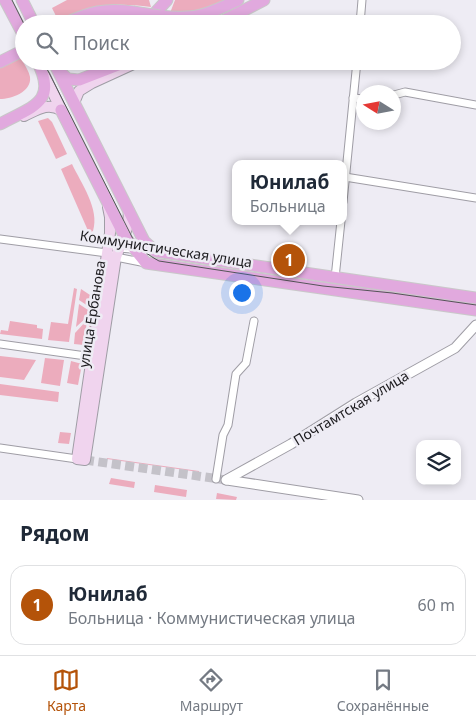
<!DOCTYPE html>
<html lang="ru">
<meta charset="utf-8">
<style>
:root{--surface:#fff;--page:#f6f6f7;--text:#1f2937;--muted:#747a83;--line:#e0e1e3;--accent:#b45309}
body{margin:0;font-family:"Noto Sans",sans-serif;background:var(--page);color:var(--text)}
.controls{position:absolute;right:15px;bottom:15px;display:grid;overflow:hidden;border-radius:10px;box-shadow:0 2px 8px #0003}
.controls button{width:45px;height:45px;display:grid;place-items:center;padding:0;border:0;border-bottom:1px solid var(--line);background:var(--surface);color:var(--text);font:25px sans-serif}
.compass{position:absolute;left:356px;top:85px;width:45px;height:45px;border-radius:50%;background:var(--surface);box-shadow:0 2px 8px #0003;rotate:281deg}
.you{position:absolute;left:241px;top:292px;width:18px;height:18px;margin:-12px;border:4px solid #fff;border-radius:50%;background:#1a73e8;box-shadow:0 0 0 8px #1a73e833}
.badge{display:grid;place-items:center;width:32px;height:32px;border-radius:50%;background:var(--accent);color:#fff;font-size:16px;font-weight:700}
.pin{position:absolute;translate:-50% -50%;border:2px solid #fff;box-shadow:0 1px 5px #0006}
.popup{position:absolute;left:232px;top:160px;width:115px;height:65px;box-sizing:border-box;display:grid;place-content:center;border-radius:10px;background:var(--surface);filter:drop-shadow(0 1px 4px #0005);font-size:16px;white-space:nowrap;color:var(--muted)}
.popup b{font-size:19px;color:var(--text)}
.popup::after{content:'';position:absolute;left:50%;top:100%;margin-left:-10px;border:10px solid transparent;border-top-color:var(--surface)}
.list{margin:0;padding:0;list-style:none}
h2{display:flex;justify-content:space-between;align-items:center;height:65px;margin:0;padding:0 20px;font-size:21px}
h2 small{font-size:16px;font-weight:400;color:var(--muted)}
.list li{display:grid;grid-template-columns:32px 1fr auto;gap:15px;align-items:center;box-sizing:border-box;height:80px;margin:0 10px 10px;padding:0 10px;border:1px solid var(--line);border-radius:15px}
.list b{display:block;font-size:19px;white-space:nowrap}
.list p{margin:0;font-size:16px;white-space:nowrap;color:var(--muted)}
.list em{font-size:16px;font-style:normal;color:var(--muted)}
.icon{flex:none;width:28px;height:28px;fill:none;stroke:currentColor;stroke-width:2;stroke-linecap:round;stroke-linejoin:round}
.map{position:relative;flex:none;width:476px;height:500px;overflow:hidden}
.search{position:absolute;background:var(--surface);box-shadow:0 2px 8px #0003;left:15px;right:15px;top:15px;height:55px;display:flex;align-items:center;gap:12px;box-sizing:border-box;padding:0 18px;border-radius:28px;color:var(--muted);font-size:19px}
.sheet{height:155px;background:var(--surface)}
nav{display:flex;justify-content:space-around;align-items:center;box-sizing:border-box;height:70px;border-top:1px solid var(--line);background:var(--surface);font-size:14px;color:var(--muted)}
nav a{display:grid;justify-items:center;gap:2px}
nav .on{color:var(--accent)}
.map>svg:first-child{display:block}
.green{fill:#ecacbd}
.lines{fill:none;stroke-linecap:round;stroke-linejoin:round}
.tertiary-tunnel{stroke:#c4c2c9;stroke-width:9;stroke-dasharray:9 4.5;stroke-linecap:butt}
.minor-casing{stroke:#9f9da5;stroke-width:9}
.tertiary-casing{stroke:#9f9da5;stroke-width:11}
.secondary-casing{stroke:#9f9da5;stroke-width:12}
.primary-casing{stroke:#c9c8c9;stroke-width:13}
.minor{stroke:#fff;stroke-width:7}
.tertiary{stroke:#fff;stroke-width:9}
.secondary{stroke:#f0d4ee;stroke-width:10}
.primary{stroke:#e1a9de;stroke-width:11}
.tram{stroke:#555458;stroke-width:1}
.primary-bridge-casing{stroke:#c9c8c9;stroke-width:13;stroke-linecap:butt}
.primary-bridge{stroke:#e1a9de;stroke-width:11}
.labels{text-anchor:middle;stroke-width:5;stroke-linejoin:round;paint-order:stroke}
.street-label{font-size:14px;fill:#1c1b1e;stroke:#eeecf4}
</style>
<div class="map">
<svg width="476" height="500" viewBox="0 0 476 500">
<rect width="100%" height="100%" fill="#eeecf4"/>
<g class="green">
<path d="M67,0H149L151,7C109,2 97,5 59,22L52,8Z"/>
<polygon points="175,0 225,0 198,11 170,13"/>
<path d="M21,58C24,64 29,71 30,77C32,92 11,99 0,99V68Z"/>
<polygon points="48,118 52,122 67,154 56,159 38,121"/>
<path d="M72,164C81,183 100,209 93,231L89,233L61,169Z"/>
<polygon points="74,288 77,289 69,342 48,340 51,322 68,324"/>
<polygon points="81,289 90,295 88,306 79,300"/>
<polygon points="92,297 97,298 89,346 87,348"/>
<polygon points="79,304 88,310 87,317 76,327"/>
<polygon points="87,320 84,345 74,344 75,333"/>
<polygon points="10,321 37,325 37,328 43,329 42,339 0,334 1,330 8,331"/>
<polygon points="0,356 36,360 24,380 0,377"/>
<polygon points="45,358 64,360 60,386 41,383"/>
<polygon points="71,361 82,364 78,385 67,383"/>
<polygon points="0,384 59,392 58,402 0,395"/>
<polygon points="60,432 71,433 69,444 58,443"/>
<polygon points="107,458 199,471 199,472 107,459"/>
<polygon points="111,478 135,482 134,488 109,484"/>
<polygon points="155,485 187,490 186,497 154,492"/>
<polygon points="217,493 237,497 236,500 216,499"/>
</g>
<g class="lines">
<polyline class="tertiary-tunnel" points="85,460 226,480"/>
<g class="minor-casing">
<g id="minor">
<polyline points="360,24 362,0"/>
<polyline points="394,95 405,92 476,105"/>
<polyline points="353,98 364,99"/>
<polyline points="345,177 476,198"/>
<polyline points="343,202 357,61"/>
<polyline points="0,239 107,253 116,257 146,263"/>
<polyline points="116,249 119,248 155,251"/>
<polyline points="335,278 341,221"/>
<polyline points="0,344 93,357"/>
<polyline points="0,448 77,459"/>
<polyline points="216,479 223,435 228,425 236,374 246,363 254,321"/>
</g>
</g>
<g class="tertiary-casing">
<g id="tertiary">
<polyline points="226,480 291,444 356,403 455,348 476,325"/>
<polyline points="227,480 358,500"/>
</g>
</g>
<g class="secondary-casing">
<g id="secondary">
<polyline points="45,76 61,110"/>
<polyline points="74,103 79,91 92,83 140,61"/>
<path d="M24,116C37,110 47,102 61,110"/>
<path d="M108,207L110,217V233L77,459L85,460L116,257C122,241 129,229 129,211"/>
</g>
</g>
<g class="primary-casing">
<g id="primary">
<polyline points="5,0 24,36"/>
<polyline points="22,0 34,24"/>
<path d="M160,16C197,20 206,15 238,0"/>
<path d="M64,24C90,12 105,8 133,12"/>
<polyline points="83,24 93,20 103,18"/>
<polyline points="145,24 167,0"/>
<polyline points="217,24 264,0"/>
<polyline points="53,61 144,241 155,251 476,298"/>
<polyline points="0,62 24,50"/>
<polyline points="59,71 68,79 79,80 128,61"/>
<polyline points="61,110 125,237 146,263 476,310"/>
<path d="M0,124C31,107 59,103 37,61"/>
</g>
</g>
<use href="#minor" class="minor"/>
<use href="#tertiary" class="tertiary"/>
<use href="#secondary" class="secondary"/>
<use href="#primary" class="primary"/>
<g class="tram">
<polyline points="12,0 24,24"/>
<path d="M43,61L133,239C140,249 148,255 159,261L323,286L392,293L476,305"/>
</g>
<g class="primary-bridge-casing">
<polyline id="primary-bridge" points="133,12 160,16"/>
</g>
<use href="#primary-bridge" class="primary-bridge"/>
</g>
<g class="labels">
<g class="street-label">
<text transform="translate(166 249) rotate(9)" y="5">Коммунистическая улица</text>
<text transform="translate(92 314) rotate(-81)" y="5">улица Ербанова</text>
<text transform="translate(351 408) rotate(-31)" y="5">Почтамтская улица</text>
</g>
</g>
</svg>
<div class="controls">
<button><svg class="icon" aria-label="layers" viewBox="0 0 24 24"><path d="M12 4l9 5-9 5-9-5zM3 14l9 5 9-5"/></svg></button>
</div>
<svg class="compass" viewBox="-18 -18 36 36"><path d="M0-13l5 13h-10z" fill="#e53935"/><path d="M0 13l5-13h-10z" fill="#747a83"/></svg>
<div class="you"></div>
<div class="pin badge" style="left:289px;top:260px">1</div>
<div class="popup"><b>Юнилаб</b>Больница</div>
<div class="search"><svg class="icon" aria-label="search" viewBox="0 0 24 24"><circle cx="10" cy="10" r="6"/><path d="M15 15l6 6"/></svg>Поиск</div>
</div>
<section class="sheet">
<h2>Рядом<small></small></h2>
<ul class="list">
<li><span class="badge">1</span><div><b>Юнилаб</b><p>Больница · Коммунистическая улица</p></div><em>60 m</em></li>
</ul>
</section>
<nav>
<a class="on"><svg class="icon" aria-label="map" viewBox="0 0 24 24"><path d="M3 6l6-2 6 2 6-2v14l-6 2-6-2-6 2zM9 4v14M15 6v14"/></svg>Карта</a>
<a><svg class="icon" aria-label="directions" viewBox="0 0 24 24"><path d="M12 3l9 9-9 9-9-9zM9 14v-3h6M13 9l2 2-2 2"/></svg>Маршрут</a>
<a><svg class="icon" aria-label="saved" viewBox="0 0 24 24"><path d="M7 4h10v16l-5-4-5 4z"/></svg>Сохранённые</a>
</nav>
